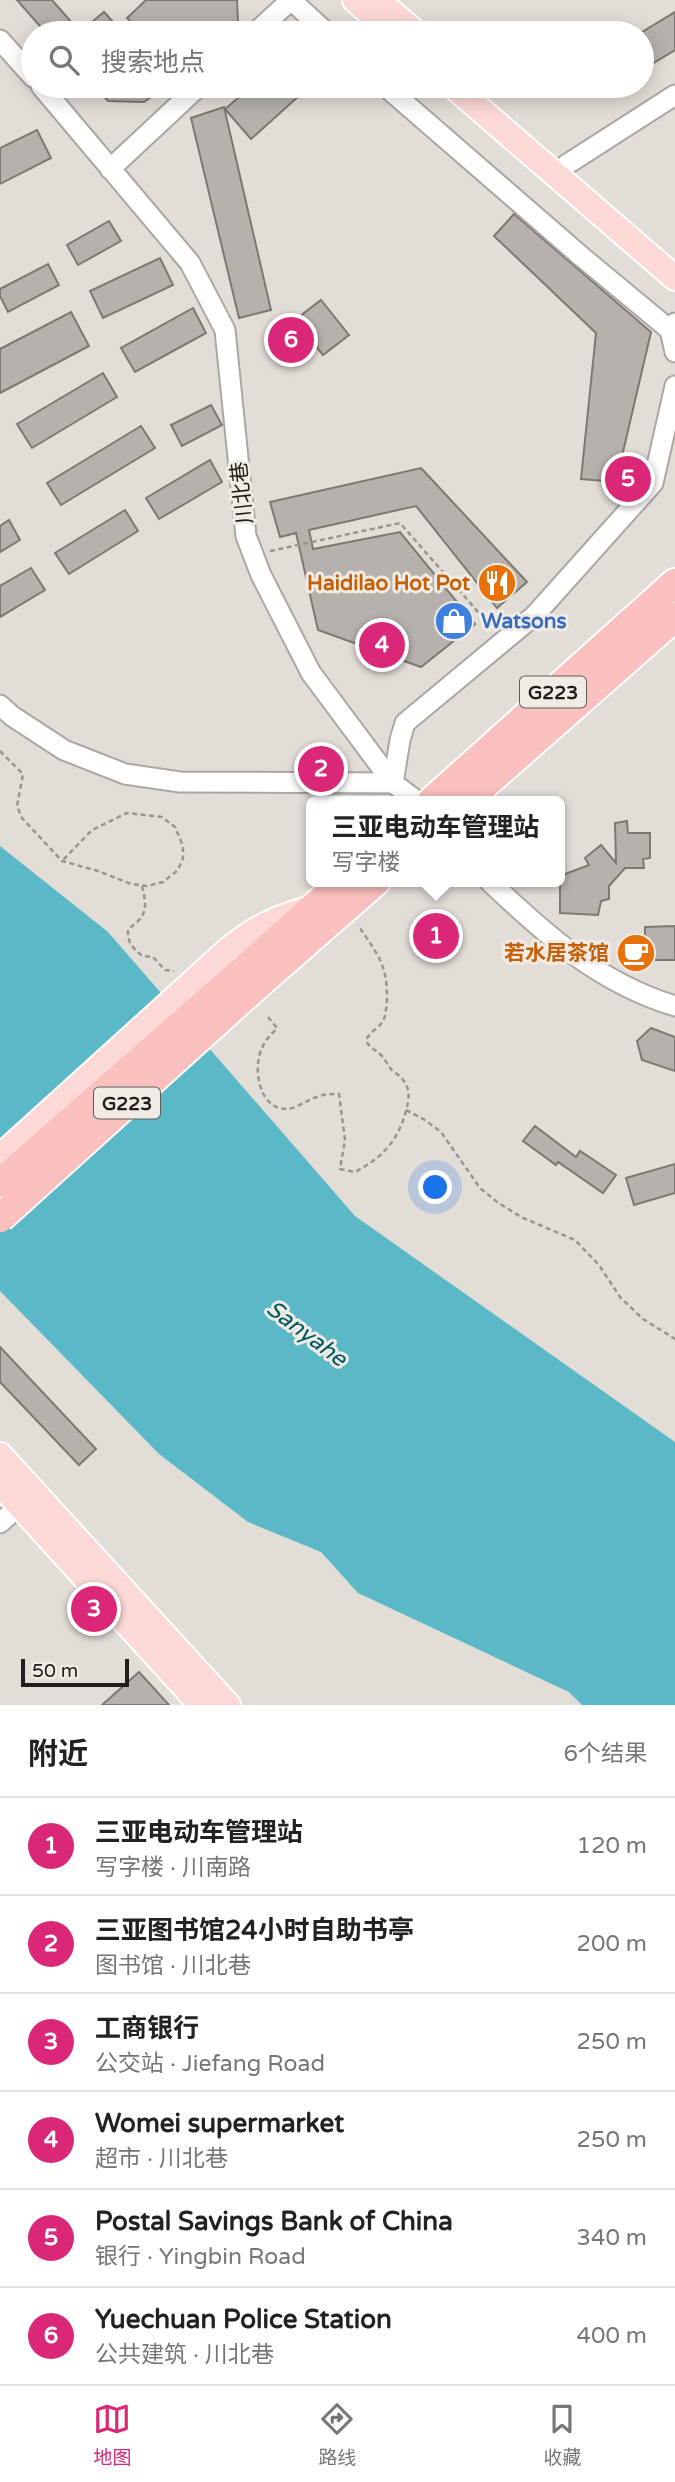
<!DOCTYPE html>
<html lang="zh">
<meta charset="utf-8">
<style>
:root{--surface:#fff;--page:#f2f2f2;--text:#222;--muted:#767676;--line:#e0e0e0;--accent:#db2777}
body{margin:0;font-family:"Varela Round","Noto Sans SC",sans-serif;background:var(--page);color:var(--text)}
.scale{position:absolute;left:21px;bottom:18px;width:108px;box-sizing:border-box;padding-left:7px;border:4px solid #201e1c;border-top:0;font-size:19px;line-height:24px;white-space:nowrap;color:#201e1c;-webkit-text-stroke:5px #f0ebe5;paint-order:stroke}
.you{position:absolute;left:436px;top:1188px;width:24px;height:24px;margin:-18px;border:5px solid #fff;border-radius:50%;background:#1a73e8;box-shadow:0 0 0 10px #1a73e833}
.badge{display:grid;place-items:center;width:46px;height:46px;border-radius:50%;background:var(--accent);color:#fff;font-size:23px;font-weight:700}
.pin{position:absolute;translate:-50% -50%;border:4px solid #fff;box-shadow:0 2px 7px #0006}
.popup{position:absolute;left:306px;top:796px;width:259px;height:91px;box-sizing:border-box;display:grid;place-content:center;border-radius:10px;background:var(--surface);filter:drop-shadow(0 2px 5px #0005);font-size:23px;white-space:nowrap;color:var(--muted)}
.popup b{font-size:26px;color:var(--text)}
.popup::after{content:'';position:absolute;left:50%;top:100%;margin-left:-14px;border:14px solid transparent;border-top-color:var(--surface)}
.list{margin:0;padding:0;list-style:none}
h2{display:flex;justify-content:space-between;align-items:center;height:91px;margin:0;padding:0 28px;font-size:30px}
h2 small{font-size:23px;font-weight:400;color:var(--muted)}
.list li{display:grid;grid-template-columns:46px 1fr auto;gap:21px;align-items:center;box-sizing:border-box;height:98px;padding:0 28px;border-top:2px solid var(--line)}
.list b{display:block;font-size:26px;white-space:nowrap}
.list p{margin:0;font-size:23px;white-space:nowrap;color:var(--muted)}
.list em{font-size:23px;font-style:normal;color:var(--muted)}
.icon{flex:none;width:38px;height:38px;fill:none;stroke:currentColor;stroke-width:2;stroke-linecap:round;stroke-linejoin:round}
.map{position:relative;flex:none;width:675px;height:1705px;overflow:hidden}
.search{position:absolute;background:var(--surface);box-shadow:0 4px 18px #0003;left:21px;right:21px;top:21px;height:77px;display:flex;align-items:center;gap:18px;box-sizing:border-box;padding:0 24px;border-radius:38px;color:var(--muted);font-size:26px}
.sheet{height:679px;background:var(--surface)}
nav{display:flex;justify-content:space-around;align-items:center;box-sizing:border-box;height:98px;border-top:2px solid var(--line);background:var(--surface);font-size:19px;color:var(--muted)}
nav a{display:grid;justify-items:center;gap:4px}
nav .on{color:var(--accent)}
.map>svg:first-child{display:block}
.water{fill:#5bb9c7}
.building{fill:#b6b1ac;stroke:#7d7873;stroke-width:2}
.lines{fill:none;stroke-linecap:round;stroke-linejoin:round}
.minor-casing{stroke:#aca7a3;stroke-width:23}
.major-casing{stroke:#fff;stroke-width:28}
.highway-casing{stroke:#fff;stroke-width:32}
.path{stroke:#989490;stroke-width:2.5;stroke-dasharray:5 3.5;stroke-linecap:butt}
.minor{stroke:#fff;stroke-width:19}
.major{stroke:#fcd9d7;stroke-width:24}
.highway{stroke:#fac0bd;stroke-width:28}
.major-bridge-casing{stroke:#fff;stroke-width:28;stroke-linecap:butt}
.highway-bridge-casing{stroke:#fff;stroke-width:32;stroke-linecap:butt}
.major-bridge{stroke:#fcd9d7;stroke-width:24}
.highway-bridge{stroke:#fac0bd;stroke-width:28}
.labels{text-anchor:middle;stroke-width:6;stroke-linejoin:round;paint-order:stroke}
.shield{fill:#f0ebe5;stroke:#5e5c58;stroke-width:2}
.shield-label{font-size:19px;font-weight:bold;fill:#201e1c}
.street-label{font-size:21px;fill:#201e1c;stroke:#f0ebe5}
.food-label{font-size:21px;font-weight:bold;fill:#c56008;stroke:#f0ebe5;text-anchor:end}
.shop-label{font-size:21px;font-weight:bold;fill:#366cbe;stroke:#f0ebe5;text-anchor:start}
.water-label{font-size:23px;font-style:italic;fill:#015963;stroke:#f0ebe5}
</style>
<div class="map">
<svg width="675" height="1705" viewBox="0 0 675 1705">
<rect width="100%" height="100%" fill="#e3ddd8"/>
<polygon class="water" points="0,846 108,932 355,1216 675,1442 675,1705 582,1705 569,1692 358,1593 321,1552 248,1522 159,1454 0,1291"/>
<g class="building">
<polygon points="17,0 52,0 80,32 104,12 113,22 100,33 46,33"/>
<polygon points="146,0 237,0 238,22 226,33 141,33 127,18"/>
<polygon points="675,12 675,50 642,70 642,32"/>
<polygon points="94,86 167,86 144,102 108,101"/>
<polygon points="252,86 310,86 251,139 225,109"/>
<polygon points="224,107 271,310 239,318 191,118"/>
<polygon points="37,130 51,158 0,184 0,148"/>
<polygon points="514,214 651,332 616,482 581,479 596,333 494,236"/>
<polygon points="109,221 121,241 78,265 67,245"/>
<polygon points="160,258 173,285 103,318 90,291"/>
<polygon points="48,264 59,285 8,312 0,296 0,289"/>
<polygon points="321,300 349,335 323,355 295,320"/>
<polygon points="193,308 206,333 135,372 121,348"/>
<polygon points="71,312 89,346 0,393 0,349"/>
<polygon points="103,373 117,397 32,448 17,424"/>
<polygon points="211,405 222,425 182,446 171,425"/>
<polygon points="141,426 155,448 61,505 47,483"/>
<polygon points="210,460 222,482 159,519 146,498"/>
<polygon points="421,468 527,582 497,608 416,506 309,530 313,549 400,532 475,624 421,667 318,630 296,533 280,537 270,502"/>
<polygon points="125,510 138,531 69,574 55,553"/>
<polygon points="9,520 20,540 0,552 0,526"/>
<polygon points="31,568 45,590 0,617 0,586"/>
<polygon points="627,821 628,833 650,833 650,858 643,859 644,868 625,868 609,886 609,899 601,901 598,915 560,913 560,876 589,865 585,858 601,845 616,863 615,823"/>
<polygon points="675,926 675,960 645,960 645,927"/>
<polygon points="651,1028 675,1037 675,1071 642,1060 637,1041"/>
<polygon points="535,1126 576,1157 580,1151 616,1175 603,1193 558,1162 556,1165 523,1141"/>
<polygon points="675,1164 675,1193 634,1205 626,1178"/>
<polygon points="0,1347 96,1449 79,1465 0,1382"/>
<polygon points="139,1672 169,1705 102,1705"/>
</g>
<g class="lines">
<g class="minor-casing">
<g id="minor">
<polyline points="291,0 327,33"/>
<polyline points="255,33 291,0"/>
<polyline points="0,40 33,77"/>
<polyline points="41,86 190,263 225,330 246,536 261,575 311,673 393,783 417,801"/>
<polyline points="385,86 582,257 670,330"/>
<polyline points="566,165 675,95"/>
<polyline points="110,169 199,86"/>
<polyline points="675,323 670,330 675,352"/>
<polyline points="0,705 12,716 64,750 125,774 180,782 393,783 400,740 405,723 535,615 653,483 675,386"/>
<path d="M490,882C546,935 599,983 675,1006"/>
<polyline points="0,1523 19,1506"/>
</g>
</g>
<g class="major-casing">
<g id="major">
<polyline points="355,0 386,27"/>
<polyline points="377,0 416,33"/>
<polyline points="453,86 675,278"/>
<path d="M227,951C257,926 277,918 314,907"/>
<polyline points="0,1455 228,1705"/>
<polyline points="0,1484 201,1705"/>
</g>
</g>
<g class="highway-casing">
<g id="highway">
<polyline points="432,801 675,583"/>
<polyline points="466,801 675,617"/>
<polyline points="240,973 342,882"/>
<polyline points="254,988 375,882"/>
</g>
</g>
<g class="path">
<polyline points="270,551 400,523 479,613"/>
<polyline points="0,751 23,774 17,806 22,818 62,861 98,871 131,884 147,886 163,882 178,870 183,858 183,846 175,827 162,817 127,813 92,830 62,861"/>
<path d="M142,886C147,907 148,916 128,929C127,942 132,947 142,956L153,957L165,970L174,971"/>
<path d="M268,1017L277,1028C272,1034 266,1039 263,1046C252,1065 258,1109 286,1109C297,1109 306,1100 317,1097C324,1094 331,1094 339,1094L345,1140L340,1169L355,1172C382,1158 398,1141 406,1111C409,1099 411,1090 403,1080C400,1075 394,1073 391,1069C387,1064 385,1059 381,1055C375,1049 369,1048 366,1040C370,1031 380,1028 384,1019C386,1012 387,1004 387,997C387,962 376,953 358,925"/>
<polyline points="406,1110 425,1120 441,1132 480,1188 497,1202 521,1217 575,1240 599,1265 620,1297 643,1319 675,1339"/>
</g>
<use href="#minor" class="minor"/>
<use href="#major" class="major"/>
<use href="#highway" class="highway"/>
<g class="major-bridge-casing">
<polyline id="major-bridge" points="0,1157 227,951"/>
</g>
<g class="highway-bridge-casing">
<g id="highway-bridge">
<polyline points="0,1183 240,973"/>
<polyline points="0,1218 254,988"/>
</g>
</g>
<use href="#major-bridge" class="major-bridge"/>
<use href="#highway-bridge" class="highway-bridge"/>
</g>
<defs>
<g id="restaurant-disc" transform="scale(2.0125)"><circle r="9.5" fill="#e8710a" stroke="#f0ebe5"/><path d="M-5-6h1v4h1v-4h1v4h1v-4h1v5L-1.5 .5V6h-2V.5L-5-1ZM5-6V6H3V1.5H1.5Q1.5-4 5-6Z" fill="#fff"/></g>
<g id="shop-disc" transform="scale(2.0125)"><circle r="9.5" fill="#3f7fe0" stroke="#f0ebe5"/><path d="M-5-2.5h2.3a2.7 3.5 0 0 1 5.4 0H5L5.5 6h-11ZM-1.5-2.5h3a1.5 2.3 0 0 0-3 0Z" fill="#fff"/></g>
<g id="cafe-disc" transform="scale(2.0125)"><circle r="9.5" fill="#e8710a" stroke="#f0ebe5"/><path d="M-5.5-4.5H6V0H3Q3 3.5 0 3.5H-2.5Q-5.5 3.5-5.5 0ZM3-3.2v2h1.7v-2ZM-6 4.5H4V6H-6Z" fill="#fff"/></g>
</defs>
<g fill-rule="evenodd">
<use href="#restaurant-disc" x="497" y="583"/>
<use href="#shop-disc" x="454" y="621"/>
<use href="#cafe-disc" x="636" y="953"/>
</g>
<g class="labels">
<g class="shield">
<rect x="520" y="676.5" width="66" height="31" rx="5"/>
<rect x="94" y="1087.5" width="66" height="31" rx="5"/>
</g>
<g class="shield-label">
<text x="553" y="699">G223</text>
<text x="127" y="1110">G223</text>
</g>
<g class="street-label">
<text transform="translate(242 493) rotate(-96)" y="7">川北巷</text>
</g>
<g class="food-label">
<text x="470" y="590">Haidilao Hot Pot</text>
<text x="609" y="960">若水居茶馆</text>
</g>
<g class="shop-label">
<text x="481" y="628">Watsons</text>
</g>
<g class="water-label">
<text transform="translate(307 1333) rotate(37)" y="8">Sanyahe</text>
</g>
</g>
</svg>
<div class="scale">50 m</div>
<div class="you"></div>
<div class="pin badge" style="left:436px;top:936px">1</div>
<div class="popup"><b>三亚电动车管理站</b>写字楼</div>
<div class="pin badge" style="left:321px;top:769px">2</div>
<div class="pin badge" style="left:94px;top:1609px">3</div>
<div class="pin badge" style="left:382px;top:645px">4</div>
<div class="pin badge" style="left:628px;top:479px">5</div>
<div class="pin badge" style="left:291px;top:340px">6</div>
<div class="search"><svg class="icon" aria-label="search" viewBox="0 0 24 24"><circle cx="10" cy="10" r="6"/><path d="M15 15l6 6"/></svg>搜索地点</div>
</div>
<section class="sheet">
<h2>附近<small>6个结果</small></h2>
<ul class="list">
<li><span class="badge">1</span><div><b>三亚电动车管理站</b><p>写字楼 · 川南路</p></div><em>120 m</em></li>
<li><span class="badge">2</span><div><b>三亚图书馆24小时自助书亭</b><p>图书馆 · 川北巷</p></div><em>200 m</em></li>
<li><span class="badge">3</span><div><b>工商银行</b><p>公交站 · Jiefang Road</p></div><em>250 m</em></li>
<li><span class="badge">4</span><div><b>Womei supermarket</b><p>超市 · 川北巷</p></div><em>250 m</em></li>
<li><span class="badge">5</span><div><b>Postal Savings Bank of China</b><p>银行 · Yingbin Road</p></div><em>340 m</em></li>
<li><span class="badge">6</span><div><b>Yuechuan Police Station</b><p>公共建筑 · 川北巷</p></div><em>400 m</em></li>
</ul>
</section>
<nav>
<a class="on"><svg class="icon" aria-label="map" viewBox="0 0 24 24"><path d="M3 6l6-2 6 2 6-2v14l-6 2-6-2-6 2zM9 4v14M15 6v14"/></svg>地图</a>
<a><svg class="icon" aria-label="directions" viewBox="0 0 24 24"><path d="M12 3l9 9-9 9-9-9zM9 14v-3h6M13 9l2 2-2 2"/></svg>路线</a>
<a><svg class="icon" aria-label="saved" viewBox="0 0 24 24"><path d="M7 4h10v16l-5-4-5 4z"/></svg>收藏</a>
</nav>
